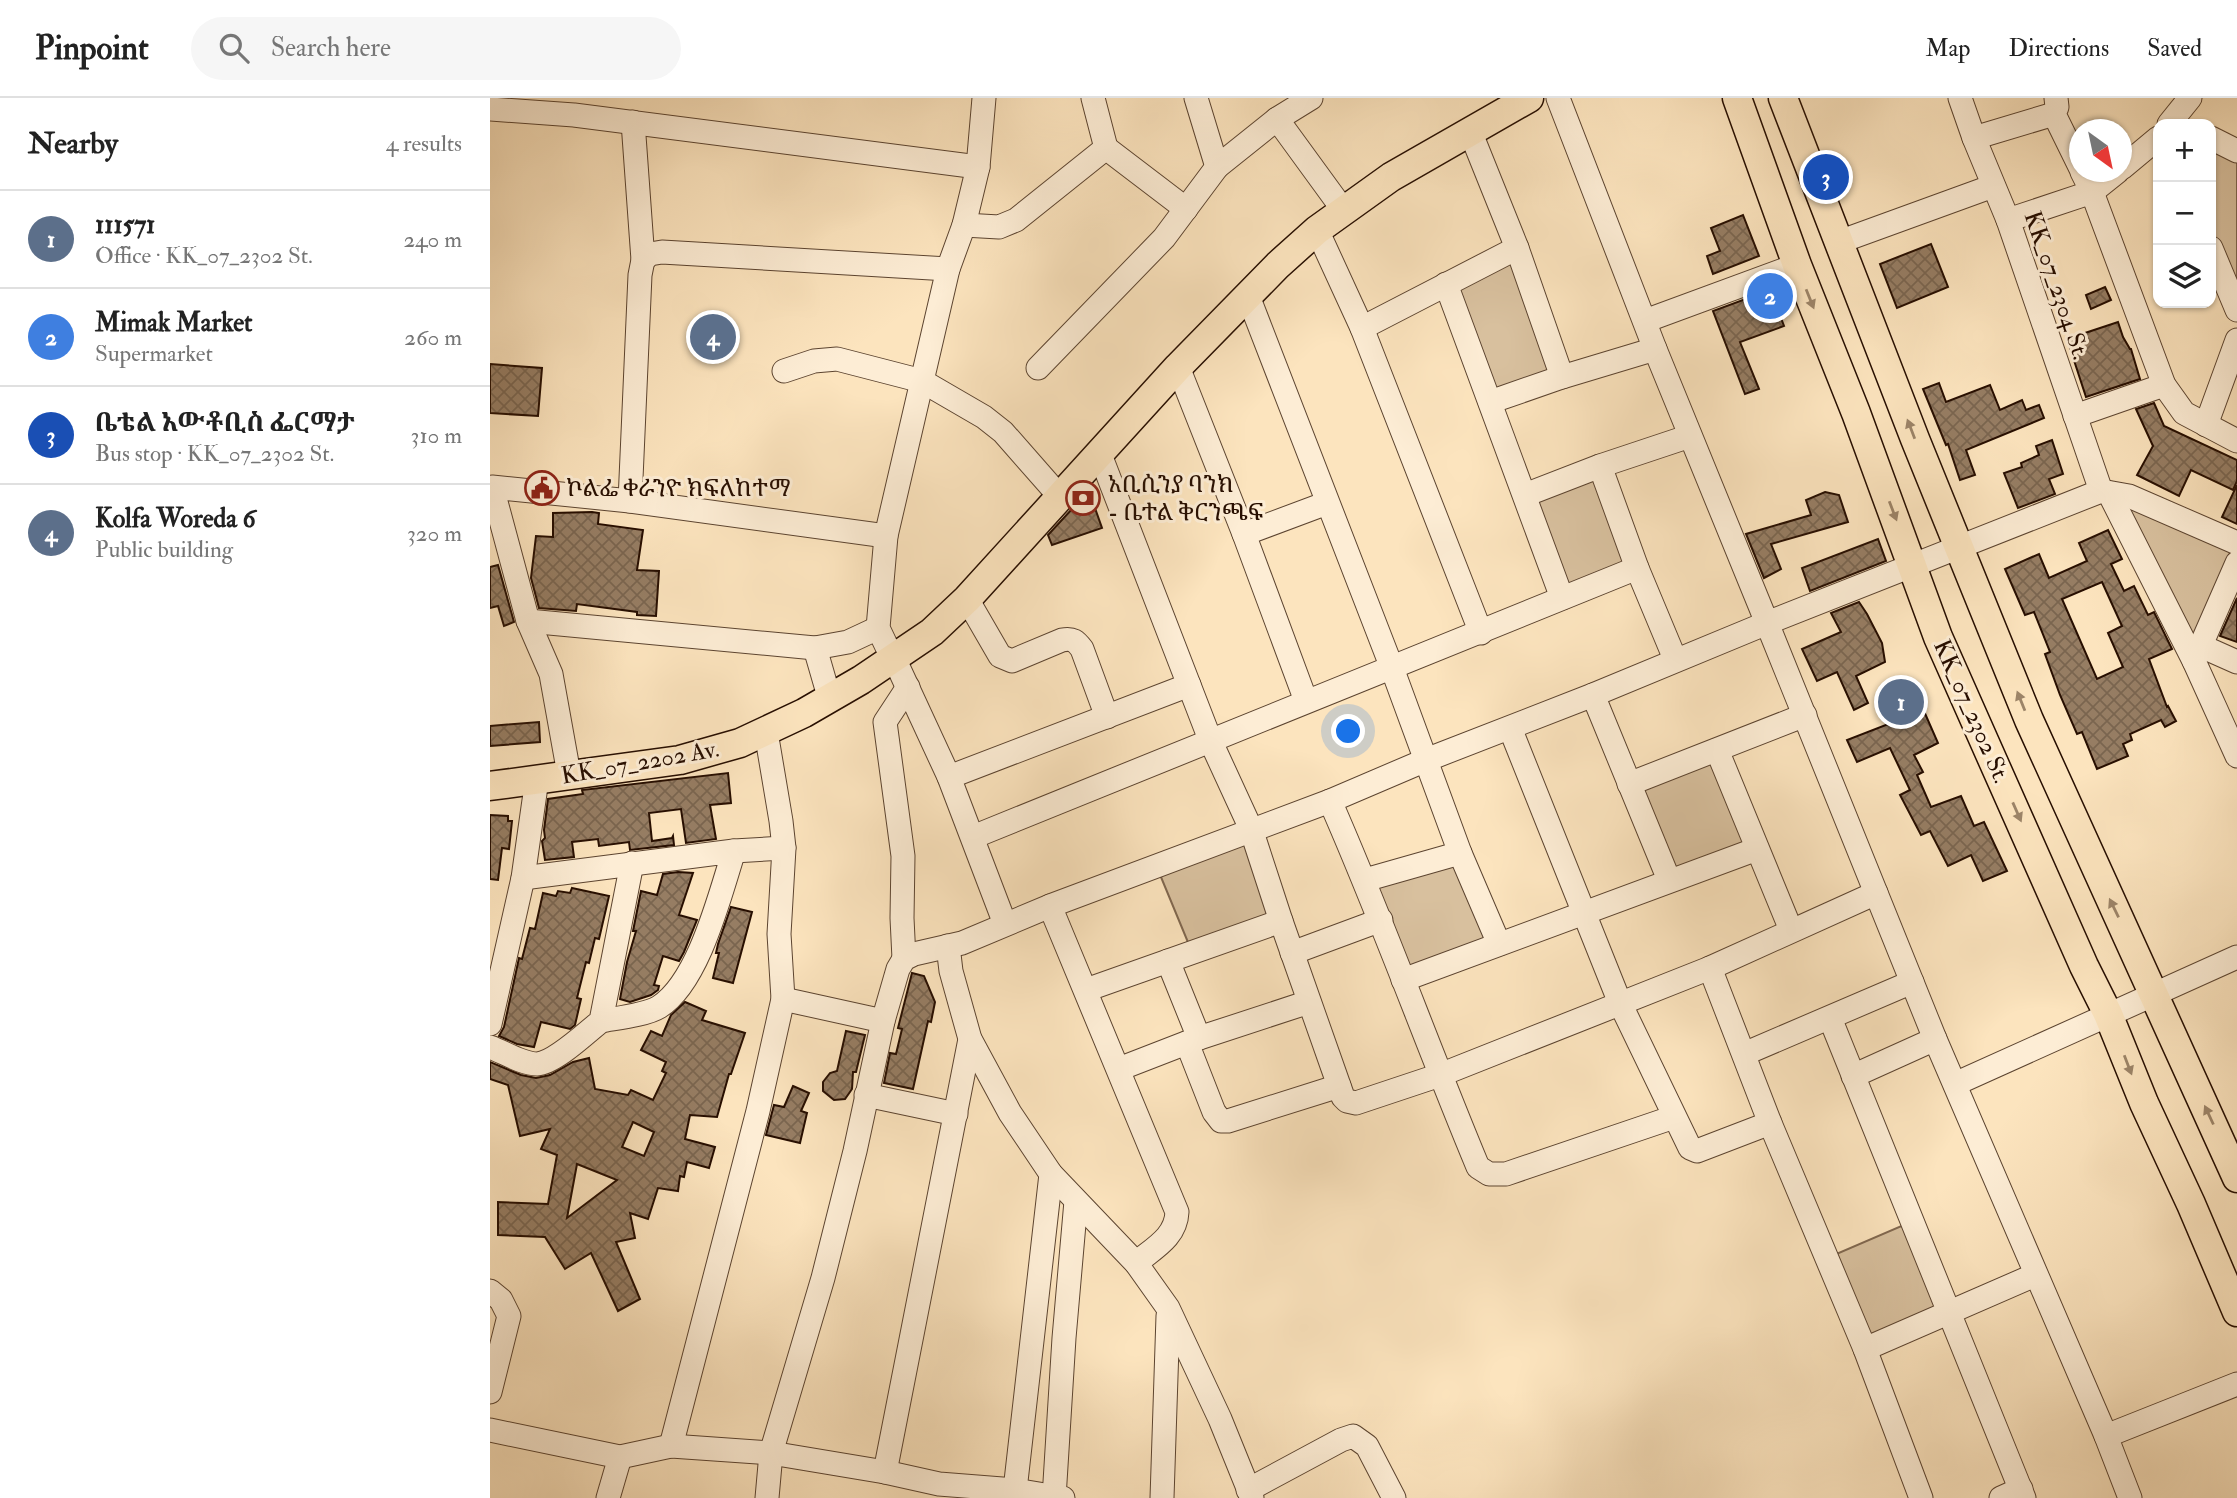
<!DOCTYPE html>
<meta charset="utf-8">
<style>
:root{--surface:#fff;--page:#f6f6f6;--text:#222;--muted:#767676;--line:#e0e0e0;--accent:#0b8043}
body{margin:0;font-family:"IM FELL Double Pica","Noto Serif Ethiopic",serif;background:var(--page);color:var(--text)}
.controls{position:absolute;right:21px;top:21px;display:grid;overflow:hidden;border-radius:14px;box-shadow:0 2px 5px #0004}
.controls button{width:63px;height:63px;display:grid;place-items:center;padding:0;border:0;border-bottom:2px solid var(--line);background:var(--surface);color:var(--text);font:35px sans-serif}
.compass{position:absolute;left:1579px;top:21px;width:63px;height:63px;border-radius:50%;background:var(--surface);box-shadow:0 2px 5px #0004;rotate:147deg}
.you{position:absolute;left:859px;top:634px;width:24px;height:24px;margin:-18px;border:5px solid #fff;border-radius:50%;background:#1a73e8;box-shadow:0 0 0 10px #1a73e833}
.badge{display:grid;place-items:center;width:46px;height:46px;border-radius:50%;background:var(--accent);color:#fff;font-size:23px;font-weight:700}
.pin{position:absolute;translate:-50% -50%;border:4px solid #fff;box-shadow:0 2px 7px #0006}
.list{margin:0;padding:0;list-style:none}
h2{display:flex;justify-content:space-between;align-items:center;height:91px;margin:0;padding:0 28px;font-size:30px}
h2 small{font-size:23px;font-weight:400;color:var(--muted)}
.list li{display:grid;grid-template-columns:46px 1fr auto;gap:21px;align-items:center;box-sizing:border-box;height:98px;padding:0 28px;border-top:2px solid var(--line)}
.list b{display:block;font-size:26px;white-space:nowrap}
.list p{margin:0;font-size:23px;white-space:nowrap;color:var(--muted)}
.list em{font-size:23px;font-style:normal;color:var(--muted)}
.icon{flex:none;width:38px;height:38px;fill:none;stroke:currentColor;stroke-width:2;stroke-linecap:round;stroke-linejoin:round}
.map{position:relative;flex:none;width:1747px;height:1400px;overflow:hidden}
header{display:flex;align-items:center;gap:42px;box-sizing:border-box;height:98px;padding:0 35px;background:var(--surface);border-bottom:2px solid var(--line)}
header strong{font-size:33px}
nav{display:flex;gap:38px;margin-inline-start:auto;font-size:24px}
.search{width:490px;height:63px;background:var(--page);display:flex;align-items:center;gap:18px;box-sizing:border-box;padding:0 24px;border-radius:38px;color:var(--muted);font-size:26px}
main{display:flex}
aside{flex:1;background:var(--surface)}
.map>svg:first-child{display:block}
.park{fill:#d8c09e;stroke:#80674f;stroke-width:2}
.building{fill:url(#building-cross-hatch);stroke:#270e00;stroke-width:2;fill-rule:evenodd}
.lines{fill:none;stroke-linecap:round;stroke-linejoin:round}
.minor-casing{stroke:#5c4430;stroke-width:25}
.major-casing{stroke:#270e00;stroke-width:31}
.minor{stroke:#fdedd5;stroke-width:23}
.major{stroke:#fce4be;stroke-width:28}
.oneway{fill:#9c8468}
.labels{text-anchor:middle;stroke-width:6;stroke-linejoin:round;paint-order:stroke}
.street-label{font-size:24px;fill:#270e00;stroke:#fdedd5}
.poi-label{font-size:24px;fill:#270e00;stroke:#fdedd5;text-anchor:start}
</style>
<header>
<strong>Pinpoint</strong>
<div class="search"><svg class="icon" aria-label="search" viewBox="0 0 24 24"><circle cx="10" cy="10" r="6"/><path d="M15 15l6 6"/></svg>Search here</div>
<nav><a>Map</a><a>Directions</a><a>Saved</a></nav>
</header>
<main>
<aside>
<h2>Nearby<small>4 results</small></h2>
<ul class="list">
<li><span class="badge" style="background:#5c6f8a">1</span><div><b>111571</b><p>Office · KK_07_2302 St.</p></div><em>240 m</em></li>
<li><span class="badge" style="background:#3f7fe0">2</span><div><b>Mimak Market</b><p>Supermarket</p></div><em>260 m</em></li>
<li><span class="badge" style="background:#1a4fb4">3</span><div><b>ቤቴል አውቶቢስ ፌርማታ</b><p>Bus stop · KK_07_2302 St.</p></div><em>310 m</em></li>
<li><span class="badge" style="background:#5c6f8a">4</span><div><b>Kolfa Woreda 6</b><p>Public building</p></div><em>320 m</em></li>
</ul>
</aside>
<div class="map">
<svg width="1747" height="1400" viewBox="0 0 1747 1400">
<defs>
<pattern id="building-cross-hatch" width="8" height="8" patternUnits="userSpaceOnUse" patternTransform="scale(1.75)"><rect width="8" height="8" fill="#967d63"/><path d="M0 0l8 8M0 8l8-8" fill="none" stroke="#7a654f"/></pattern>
</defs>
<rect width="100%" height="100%" fill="#fce4be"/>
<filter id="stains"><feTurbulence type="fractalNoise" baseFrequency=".00286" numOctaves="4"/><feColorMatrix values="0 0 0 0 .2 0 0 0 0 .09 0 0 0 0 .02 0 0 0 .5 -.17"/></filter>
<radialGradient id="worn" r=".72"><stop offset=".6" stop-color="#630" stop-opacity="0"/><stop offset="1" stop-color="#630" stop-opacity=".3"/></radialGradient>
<g class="park">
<polygon points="1721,40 1747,53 1747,212 1721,150"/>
<polygon points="1027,150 1072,279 1000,304 956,186"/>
<polygon points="1110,368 1147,470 1072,500 1035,397"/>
<polygon points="1619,395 1747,445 1704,563"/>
<polygon points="1227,652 1267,751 1179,782 1139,686"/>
<polygon points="761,731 791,823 702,854 666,767"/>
<polygon points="970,755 1009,846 913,882 875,782"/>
<polygon points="1423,1123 1461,1215 1375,1251 1337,1160"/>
</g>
<g class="building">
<polygon points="1253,117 1269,158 1223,176 1217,158 1230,153 1221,130"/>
<polygon points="1441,146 1458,189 1407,210 1390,166"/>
<polygon points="1615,189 1621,202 1601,211 1596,197"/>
<polygon points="1280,192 1294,228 1250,244 1269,291 1255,296 1223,213"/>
<polygon points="1628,224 1633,239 1640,251 1641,251 1650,281 1596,299 1577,241"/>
<polygon points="0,266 52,270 48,318 0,315"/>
<polygon points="1449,285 1456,304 1500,287 1510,312 1532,302 1536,312 1549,307 1554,320 1476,352 1485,377 1470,382 1458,346 1456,347 1433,291"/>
<polygon points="1664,305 1674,328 1747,362 1747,383 1743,392 1701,372 1689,398 1647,377 1663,348 1646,311"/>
<polygon points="1562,342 1573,376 1559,381 1565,396 1528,410 1514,375 1532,369 1531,365 1549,357 1546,348"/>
<polygon points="1747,387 1747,426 1732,419"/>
<polygon points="1335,394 1349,397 1358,424 1281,446 1291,471 1274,480 1256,436 1321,417 1316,402"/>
<polygon points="600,396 612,430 562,447 558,437 593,399"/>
<polygon points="102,414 109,415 108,426 153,432 147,472 169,473 166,518 147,517 147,514 87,506 86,513 49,510 41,480 46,438 63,439 63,415"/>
<path d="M1618,432L1632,461L1621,466L1634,493L1644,488L1658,517L1664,514L1682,551L1659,561L1677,609L1678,608L1686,623L1675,629L1671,622L1640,636L1642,642L1633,646L1638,658L1607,671L1592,634L1587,636L1570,597L1555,556L1560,554L1544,514L1535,517L1515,471L1549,456L1559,480L1597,463L1589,445ZM1612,484L1632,528L1618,535L1633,569L1607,581L1572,501Z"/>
<polygon points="1388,441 1396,463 1320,493 1312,470"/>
<polygon points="8,467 24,524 14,528 8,508 0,510 0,469"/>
<polygon points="1747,500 1747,544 1730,538"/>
<polygon points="1369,504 1377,516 1392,545 1395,564 1366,578 1378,605 1364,612 1347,574 1327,583 1312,551 1351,534 1341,515"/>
<polygon points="1426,595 1448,645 1424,657 1433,674 1427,677 1441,709 1471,698 1484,728 1494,724 1517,773 1493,783 1481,757 1458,768 1440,733 1431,737 1410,697 1420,692 1400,650 1367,664 1357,642 1414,620 1406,604"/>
<polygon points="49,624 50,644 0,648 0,628"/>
<polygon points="238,675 241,705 220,707 226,741 196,745 191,711 159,715 162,743 182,740 183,738 184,747 140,752 139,744 109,748 108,741 82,744 84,759 55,762 52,743 55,740 54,732 58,701 93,696 92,692"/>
<polygon points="0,717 18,718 18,723 22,723 19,751 12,750 8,782 0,781"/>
<polygon points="188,774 203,775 189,817 207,822 194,854 189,863 173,858 164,887 169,888 168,892 161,897 140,904 130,901 137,864 146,833 143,833 151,793 167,797 173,776"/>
<polygon points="82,790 119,798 109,841 105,840 99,865 96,864 87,900 91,901 85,927 80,931 51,924 44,949 27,946 9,938 14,929 29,860 32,861 40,830 45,831 53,795 66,798 68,793 80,795"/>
<polygon points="241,809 262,814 243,885 223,880 229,855 226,855 228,846"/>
<polygon points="422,875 434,878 445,904 441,924 438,923 423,991 394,985 400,955 406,956 412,931 408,930"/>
<path d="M195,904L216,913L212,922L255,935L241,976H239L227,1019L200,1017L195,1041L225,1049L219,1070L197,1064L194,1079L190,1078L188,1093L168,1090L158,1121L140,1115L145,1140L126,1144L150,1201L128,1213L101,1155L75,1171L55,1139L8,1137V1104L58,1106L67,1057L51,1051L60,1031L30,1038L18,987L0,981V964L31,977L46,980L60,977L83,964L99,960L105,991L138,997L141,992L163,1002L176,975L172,973L176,964L151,952L161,933L172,938L181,917ZM143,1024L164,1034L154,1058L132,1049ZM87,1066L127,1082L77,1120Z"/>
<polygon points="356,933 375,937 366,974 363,974 362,991 355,1001 344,1002 333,993 333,984 340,975 347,973"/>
<polygon points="303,988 319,995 311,1013 317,1015 310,1045 276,1037 284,1007 294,1009"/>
</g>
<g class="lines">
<g class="minor-casing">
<g id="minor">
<polyline points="603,0 616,50"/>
<polyline points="706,0 727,69"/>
<polyline points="821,0 787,21 846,102"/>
<polyline points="1068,0 1165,251 1277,525 1611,393"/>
<polyline points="1470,0 1484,40 1518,122 1611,393"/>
<polyline points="1566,0 1567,9 1564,16 1590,69"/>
<polyline points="0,11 84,17 488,69"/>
<polyline points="1679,26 1700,0"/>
<polyline points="980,33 1027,150 1072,279"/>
<polyline points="1484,40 1564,16"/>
<polyline points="1721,40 1747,53"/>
<polyline points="1632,70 1668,40"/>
<polyline points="1592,74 1602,94 1674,287 1694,315 1747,343"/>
<polyline points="1518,122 1602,94 1627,74"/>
<polyline points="474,127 509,129 526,122 616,50 696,111"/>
<polyline points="827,132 872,230 991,535"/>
<polyline points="1349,144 1503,88"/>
<polyline points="1721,150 1747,212"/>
<polyline points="153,162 160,156 172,154 458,171"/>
<polyline points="956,186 1072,500"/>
<polyline points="758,198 902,570 970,755 1009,846"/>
<polyline points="1155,223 1307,167"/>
<polyline points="872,230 1027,150"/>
<polyline points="688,269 754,436 816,603"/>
<polyline points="548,270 674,140 727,69 787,21"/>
<polyline points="294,273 324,263 347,261 432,283 494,319 513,334 564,392"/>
<polyline points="1000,304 1072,279 1165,251"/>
<polyline points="1585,318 1674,287"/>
<polyline points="1716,327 1747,242"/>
<polyline points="609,354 721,644 761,731 791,823 853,999 857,1003 866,1005 950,977 1220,870 1386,795"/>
<polyline points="1110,368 1147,470 1185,561"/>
<polyline points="1611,393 1639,398 1747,445"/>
<polyline points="1619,395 1704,563 1747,658"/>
<polyline points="1035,397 1110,368 1200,338"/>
<polyline points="140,403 150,177 153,162 143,24"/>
<polyline points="754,436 837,405"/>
<path d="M477,501L510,558L522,563L572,542C583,540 586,543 592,551L617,619"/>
<polyline points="38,523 325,550 358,544 388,530"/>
<polyline points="1711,548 1747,564"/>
<polyline points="397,549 388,530 396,438 458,171 474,127 488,69 494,0"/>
<polyline points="325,550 336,588"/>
<polyline points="404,560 459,679 515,826"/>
<polyline points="1704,563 1747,465"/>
<polyline points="1103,597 1179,782"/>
<polyline points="1020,630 1130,905 1200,1050 1207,1053 1280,1025"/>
<polyline points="1227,652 1301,832"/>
<polyline points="77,665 61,576 38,523 2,389 140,403 396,438"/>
<polyline points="459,679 699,587"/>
<polyline points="1139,686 1315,617"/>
<path d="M840,703C893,823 937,947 988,1069L999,1076H1016L1184,1019"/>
<polyline points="483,739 1147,470"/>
<polyline points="244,753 294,750"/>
<path d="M33,780L244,753C230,796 209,884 169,909C156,917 127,920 111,923"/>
<polyline points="875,782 970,755"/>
<path d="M560,808L687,1114C686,1139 664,1150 646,1165"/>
<polyline points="458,848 461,873 480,941 520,1015 561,1076 646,1165 678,1210 730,1321 762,1400"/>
<polyline points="802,855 891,822"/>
<polyline points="414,861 412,820 413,758 395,624 418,589"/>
<polyline points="678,863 709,940"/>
<polyline points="1220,870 1280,1025 1375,1251 1431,1400"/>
<polyline points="913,882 1267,751"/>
<polyline points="596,892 791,823"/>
<polyline points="293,901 393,923"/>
<polyline points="1340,920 1534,1400"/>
<polyline points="0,926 33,780 47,681"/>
<polyline points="697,945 724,1014 731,1023 738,1023 849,988"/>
<path d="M0,949C14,954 32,966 47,966C65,965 97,934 111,923L142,765"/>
<polyline points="1254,956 1422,884"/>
<polyline points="629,971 709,940 819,904"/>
<polyline points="1363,978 1445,941"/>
<polyline points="1465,986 1747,859"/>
<polyline points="376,997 466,1016"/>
<polyline points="0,1193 11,1202 19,1218 0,1294"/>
<polyline points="1375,1251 1545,1177"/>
<polyline points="0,1332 130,1359 181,1348 281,1355 395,1374 480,941"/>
<polyline points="1616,1338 1747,1286"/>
<polyline points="181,1348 268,1013 293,901 289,836 294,750 291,723 276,634"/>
<polyline points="395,1374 449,1386 525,1392 573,1400"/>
<polyline points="525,1392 561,1076"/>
<polyline points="758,1392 851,1342 863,1338 877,1348 904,1400"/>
<polyline points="118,1400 130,1359"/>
<polyline points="277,1400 281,1355 333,1180 365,1053 393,923 408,871 414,861 424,856 472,845 560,808 840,703 936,662 1103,597 1277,525 1445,941 1616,1338 1640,1400"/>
<polyline points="564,1400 574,1240 586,1103"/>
<polyline points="672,1400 678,1218"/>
<polyline points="1511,1400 1531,1391"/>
</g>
</g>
<g class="major-casing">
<g id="major">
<polyline points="1247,0 1307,167 1366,315 1448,539 1594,868 1618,916 1654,1005 1701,1106 1747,1214"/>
<polyline points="1293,0 1425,341 1539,622 1747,1080"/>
<polyline points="0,688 190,662 250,645 314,615 371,582 442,534 477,501 688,269 788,167 827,132 901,79 1039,0"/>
</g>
</g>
<use href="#minor" class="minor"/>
<use href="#major" class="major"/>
</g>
<defs><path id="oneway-solid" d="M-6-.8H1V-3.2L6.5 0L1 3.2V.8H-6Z" transform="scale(1.75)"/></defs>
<g class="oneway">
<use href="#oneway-solid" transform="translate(1320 201) rotate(68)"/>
<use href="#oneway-solid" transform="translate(1421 331) rotate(-111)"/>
<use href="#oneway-solid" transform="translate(1403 413) rotate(69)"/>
<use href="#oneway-solid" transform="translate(1531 603) rotate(-112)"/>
<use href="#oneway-solid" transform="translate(1527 714) rotate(66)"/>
<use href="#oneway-solid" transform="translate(1624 810) rotate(-116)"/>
<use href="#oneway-solid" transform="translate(1638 967) rotate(69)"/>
<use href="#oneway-solid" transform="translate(1719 1017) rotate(-115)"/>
</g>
<defs>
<g id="civic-ring" transform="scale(1.75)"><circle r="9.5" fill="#fdedd5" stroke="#8f2418" stroke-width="1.5"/><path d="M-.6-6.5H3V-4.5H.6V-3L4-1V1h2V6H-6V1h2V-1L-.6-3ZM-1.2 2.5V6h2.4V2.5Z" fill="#8f2418"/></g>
<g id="bank-ring" transform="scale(1.75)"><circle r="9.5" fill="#fdedd5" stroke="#8f2418" stroke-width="1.5"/><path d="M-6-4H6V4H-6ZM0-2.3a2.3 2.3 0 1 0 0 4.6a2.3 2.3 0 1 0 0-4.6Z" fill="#8f2418"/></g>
</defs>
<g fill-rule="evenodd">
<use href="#civic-ring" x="52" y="390"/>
<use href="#bank-ring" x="593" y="400"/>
</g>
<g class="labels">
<g class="street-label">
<text transform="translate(1567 187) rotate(71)" y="8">KK_07_2304 St.</text>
<text transform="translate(1482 613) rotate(66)" y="8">KK_07_2302 St.</text>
<text transform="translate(150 664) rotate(-10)" y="8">KK_07_2202 Av.</text>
</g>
<g class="poi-label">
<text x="618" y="394">አቢሲንያ ባንክ<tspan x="618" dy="28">- ቤተል ቅርንጫፍ</tspan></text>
<text x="76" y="398">ኮልፌ ቀራንዮ ክፍለከተማ</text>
</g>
</g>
<rect width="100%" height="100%" filter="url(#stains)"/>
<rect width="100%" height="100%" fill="url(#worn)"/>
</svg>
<div class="controls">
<button>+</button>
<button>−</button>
<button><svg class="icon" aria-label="layers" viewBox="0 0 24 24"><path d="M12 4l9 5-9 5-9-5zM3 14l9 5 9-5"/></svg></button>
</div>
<svg class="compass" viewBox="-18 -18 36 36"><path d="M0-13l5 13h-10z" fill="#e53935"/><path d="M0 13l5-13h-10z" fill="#767676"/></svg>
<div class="you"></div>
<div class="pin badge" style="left:1411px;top:604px;background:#5c6f8a">1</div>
<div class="pin badge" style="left:1280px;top:198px;background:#3f7fe0">2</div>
<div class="pin badge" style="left:1336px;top:79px;background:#1a4fb4">3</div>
<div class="pin badge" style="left:223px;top:239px;background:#5c6f8a">4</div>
</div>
</main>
